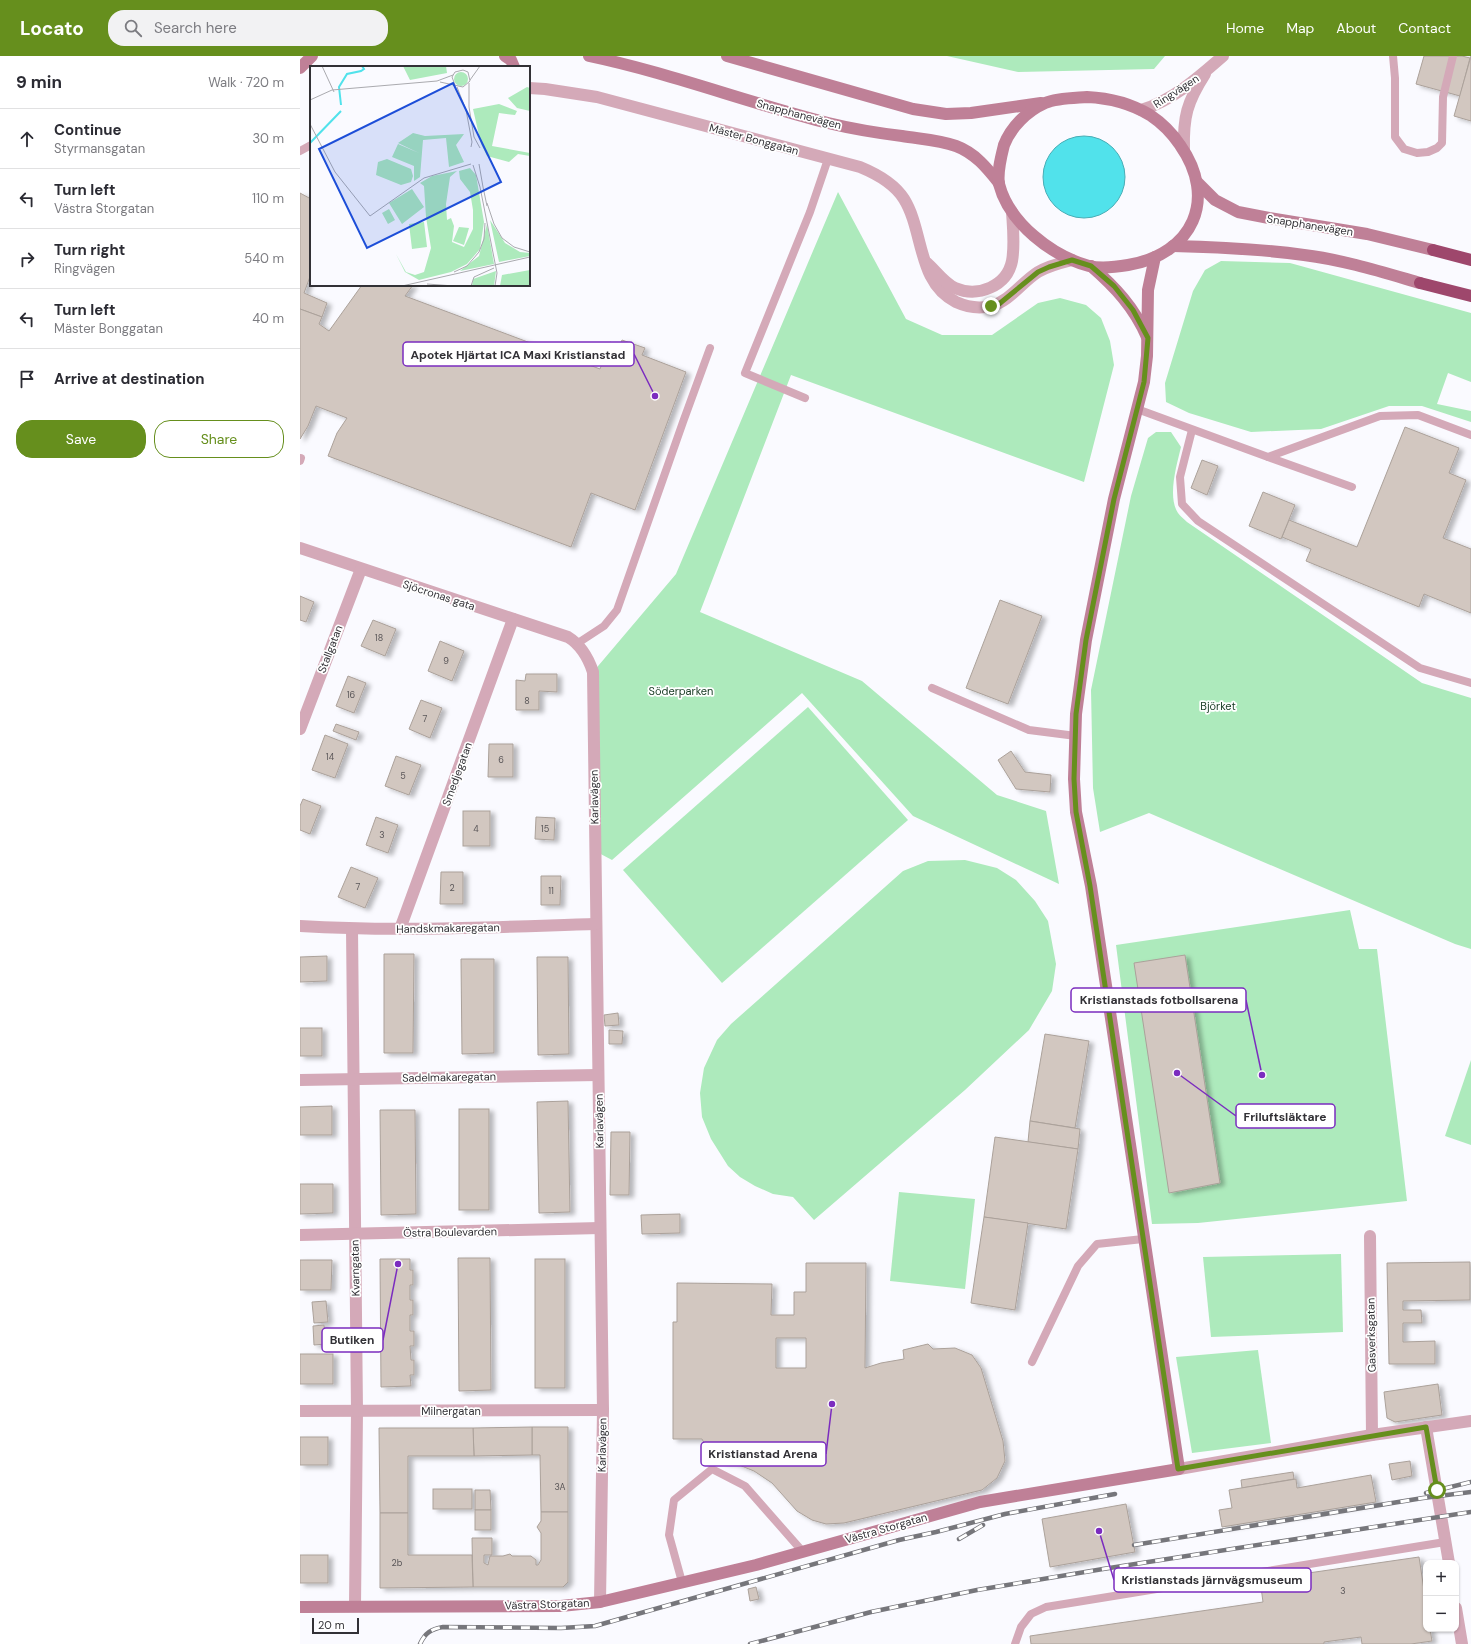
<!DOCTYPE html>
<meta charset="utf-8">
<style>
:root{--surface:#fff;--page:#f2f2f3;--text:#2b2b33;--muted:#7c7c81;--line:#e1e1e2;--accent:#668f1d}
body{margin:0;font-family:"DM Sans",sans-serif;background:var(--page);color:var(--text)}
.controls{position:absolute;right:12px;bottom:12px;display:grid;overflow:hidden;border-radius:8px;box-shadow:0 1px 3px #0004}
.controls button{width:36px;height:36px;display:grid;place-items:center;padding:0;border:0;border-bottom:1px solid var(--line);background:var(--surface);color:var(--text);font:20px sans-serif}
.scale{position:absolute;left:12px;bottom:10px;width:47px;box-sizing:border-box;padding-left:4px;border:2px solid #323136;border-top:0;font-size:11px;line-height:14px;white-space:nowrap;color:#323136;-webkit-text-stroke:3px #fff;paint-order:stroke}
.stop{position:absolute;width:12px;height:12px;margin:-9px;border:3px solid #668f1d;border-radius:50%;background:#fff}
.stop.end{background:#668f1d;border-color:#fff;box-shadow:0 1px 4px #0008}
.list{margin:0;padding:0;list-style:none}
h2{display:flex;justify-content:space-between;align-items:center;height:52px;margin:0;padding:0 16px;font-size:17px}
h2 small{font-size:13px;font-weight:400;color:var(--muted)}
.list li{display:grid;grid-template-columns:26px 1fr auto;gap:12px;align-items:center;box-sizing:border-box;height:60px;padding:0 16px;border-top:1px solid var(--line)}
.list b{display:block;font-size:15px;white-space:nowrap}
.list p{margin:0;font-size:13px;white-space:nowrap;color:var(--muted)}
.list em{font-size:13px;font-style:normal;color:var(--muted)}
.actions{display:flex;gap:8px;padding:12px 16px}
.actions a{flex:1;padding:9px 0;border:1px solid var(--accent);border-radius:16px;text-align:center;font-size:14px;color:var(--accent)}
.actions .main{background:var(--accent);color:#fff}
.icon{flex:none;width:22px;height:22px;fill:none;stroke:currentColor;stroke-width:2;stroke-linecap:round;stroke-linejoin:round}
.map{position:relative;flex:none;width:1171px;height:1588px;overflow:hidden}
header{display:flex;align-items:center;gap:24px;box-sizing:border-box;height:56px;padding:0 20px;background:var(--accent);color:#fff}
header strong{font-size:19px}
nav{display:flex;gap:22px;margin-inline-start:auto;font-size:14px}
.search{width:280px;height:36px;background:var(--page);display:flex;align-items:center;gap:10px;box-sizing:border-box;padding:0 14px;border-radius:16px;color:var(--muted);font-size:15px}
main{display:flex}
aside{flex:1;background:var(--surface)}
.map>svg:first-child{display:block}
.green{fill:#adeabc}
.water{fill:#51e2eb;stroke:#48adb5}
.building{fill:#d2c7c0;stroke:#aba19a;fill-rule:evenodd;filter:url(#shadow)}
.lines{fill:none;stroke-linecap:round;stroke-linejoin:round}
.lane{stroke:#d4a9b8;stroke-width:8}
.street{stroke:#d4a9b8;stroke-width:12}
.secondary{stroke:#bf8097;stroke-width:12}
.highway{stroke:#9e476c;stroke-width:12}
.rail-casing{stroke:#76767b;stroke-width:4.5}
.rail{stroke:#fff;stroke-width:3;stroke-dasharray:9;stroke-linecap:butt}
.route{stroke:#668f1d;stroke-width:5}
.labels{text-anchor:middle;stroke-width:3.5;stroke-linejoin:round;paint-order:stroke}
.number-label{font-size:9px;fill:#5a5658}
.street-label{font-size:11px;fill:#323136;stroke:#fff}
.park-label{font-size:11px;fill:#153921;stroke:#fff}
.inset-river{fill:none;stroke:#51e2eb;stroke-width:2}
.inset-road{fill:none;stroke:#aaaaaf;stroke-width:1}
.view{fill:#1d4ed8;fill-opacity:0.15;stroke:#1d4ed8;stroke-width:2}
.inset-edge{fill:none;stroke:#323136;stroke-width:2}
.leader{fill:none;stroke:#7b2cbf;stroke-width:1.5}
.callout-dot{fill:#7b2cbf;stroke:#fff;stroke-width:1.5}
.callout{fill:#fff;stroke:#7b2cbf;stroke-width:1.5}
.callout-label{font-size:12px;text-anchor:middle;font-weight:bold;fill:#323136}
</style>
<header>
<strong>Locato</strong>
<div class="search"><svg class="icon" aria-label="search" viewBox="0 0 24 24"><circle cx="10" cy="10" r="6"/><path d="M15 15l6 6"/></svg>Search here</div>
<nav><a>Home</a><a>Map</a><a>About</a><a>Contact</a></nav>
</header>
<main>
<aside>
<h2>9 min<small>Walk · 720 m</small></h2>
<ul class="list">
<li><svg class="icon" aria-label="ahead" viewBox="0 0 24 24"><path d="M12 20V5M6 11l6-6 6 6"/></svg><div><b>Continue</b><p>Styrmansgatan</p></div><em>30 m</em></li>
<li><svg class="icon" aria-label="left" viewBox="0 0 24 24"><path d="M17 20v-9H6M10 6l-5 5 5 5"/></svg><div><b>Turn left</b><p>Västra Storgatan</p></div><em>110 m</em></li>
<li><svg class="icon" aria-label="right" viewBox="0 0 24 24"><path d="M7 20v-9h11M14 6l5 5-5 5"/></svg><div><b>Turn right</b><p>Ringvägen</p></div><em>540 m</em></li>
<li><svg class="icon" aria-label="left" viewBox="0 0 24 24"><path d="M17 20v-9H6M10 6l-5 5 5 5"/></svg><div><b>Turn left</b><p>Mäster Bonggatan</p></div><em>40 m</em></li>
<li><svg class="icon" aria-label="arrive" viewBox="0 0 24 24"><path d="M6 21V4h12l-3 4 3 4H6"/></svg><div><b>Arrive at destination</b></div></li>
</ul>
<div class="actions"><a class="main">Save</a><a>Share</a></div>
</aside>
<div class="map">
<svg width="1171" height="1588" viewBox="0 0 1171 1588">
<defs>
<filter id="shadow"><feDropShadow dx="4.5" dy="2.5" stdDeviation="2" flood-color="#0004"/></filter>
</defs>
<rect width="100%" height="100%" fill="#fafaff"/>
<g class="green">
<polygon points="647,0 865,0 854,13 718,16"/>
<polygon points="538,136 606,263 642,279 692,279 738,247 760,242 786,249 801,262 810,285 814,309 784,426 491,319 400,556 562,625 697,739 746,755 759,828 613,760 502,637 312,804 295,795 293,616 376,518"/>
<polygon points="921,205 990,207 1171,257 1171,326 1148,317 1137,348 1171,355 1171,366 1122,350 1089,350 1021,373 951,376 889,357 866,346 865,327 893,235 905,214"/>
<path d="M856,376H871L881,391C877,408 867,441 878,457C880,460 884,463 887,466L1122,627L1171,642V893L1155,888L849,757L800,776L793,732L791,634L831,440L848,382Z"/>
<polygon points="508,651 608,764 422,927 323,814"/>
<polygon points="665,804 697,812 716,824 735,845 748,865 756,908 752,935 729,974 665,1034 514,1164 493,1141 473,1138 455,1130 440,1121 428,1110 411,1083 402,1061 400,1037 404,1012 417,984 431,968 603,815 628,805"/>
<polygon points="1050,854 1059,893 1077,893 1107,1145 898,1167 852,1168 816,889"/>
<polygon points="1171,1004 1171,1089 1145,1080"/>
<polygon points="599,1136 675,1143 665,1233 590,1225"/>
<polygon points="1041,1198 1043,1276 911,1281 903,1201"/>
<polygon points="958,1294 971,1387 892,1397 876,1301"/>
</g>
<circle class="water" cx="784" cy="121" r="41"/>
<g class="building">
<polygon points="1124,0 1162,0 1170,2 1160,40 1116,28"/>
<polygon points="1171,0 1171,65 1154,60"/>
<polygon points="0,137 11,143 11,218 4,237 27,247 22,261 0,253"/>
<polygon points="62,229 113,229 105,240 300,313 310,286 319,290 322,284 345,292 342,299 386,316 335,454 291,437 271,491 28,400 37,377 47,362 16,350 8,370 0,383 0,253 22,261 19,268 29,275"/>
<polygon points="1105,371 1159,392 1149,417 1166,424 1143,482 1171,493 1171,557 1124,538 1119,551 1006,505 1011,493 982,481 989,464 1057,491"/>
<polygon points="902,404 918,410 907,439 891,432"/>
<polygon points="963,436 995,449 981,483 949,470"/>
<polygon points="0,540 14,546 6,566 0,564"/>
<polygon points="700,544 742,560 708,648 666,632"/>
<polygon points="73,564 96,573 85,600 61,590"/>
<polygon points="140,585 164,595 152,625 128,615"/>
<polygon points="226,618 257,618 257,636 239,635 239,654 216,654 216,624 225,625"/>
<polygon points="48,620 66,627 54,657 36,650"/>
<polygon points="121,644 142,652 130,682 109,673"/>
<polygon points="36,668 59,676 56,684 33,675"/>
<polygon points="25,679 48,688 35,722 12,714"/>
<polygon points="189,688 213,688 213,721 188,721"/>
<polygon points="711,695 725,716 751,719 750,736 716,733 698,704"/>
<polygon points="96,700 121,709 109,739 85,730"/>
<polygon points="3,743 21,750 10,778 0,774 0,750"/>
<rect x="163" y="755" width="27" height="35"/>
<polygon points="76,761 98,769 88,797 66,789"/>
<polygon points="236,761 255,762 254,784 235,783"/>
<polygon points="51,811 78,822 65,852 38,841"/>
<polygon points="141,816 163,816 163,848 140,848"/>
<polygon points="241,820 261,820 260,849 241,849"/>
<polygon points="84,898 114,898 113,997 84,997"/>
<polygon points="885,899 920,1127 869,1137 834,907"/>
<polygon points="27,900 27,925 0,926 0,901"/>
<polygon points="237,901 268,901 269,998 238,999"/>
<polygon points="161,903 194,903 194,997 162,998"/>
<polygon points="318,957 319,969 305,970 304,959"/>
<rect x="0" y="972" width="22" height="28"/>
<polygon points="309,974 323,975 322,988 309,988"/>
<polygon points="745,978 789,985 775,1072 730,1065"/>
<polygon points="268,1045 270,1156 239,1157 237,1046"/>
<polygon points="32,1050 32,1079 0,1079 0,1051"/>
<rect x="159" y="1053" width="30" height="101"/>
<polygon points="80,1054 115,1054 116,1158 81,1159"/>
<polygon points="730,1065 780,1073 778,1093 728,1086"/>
<polygon points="311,1076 330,1076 329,1139 310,1139"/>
<polygon points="695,1081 778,1093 766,1173 684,1161"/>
<polygon points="0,1128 33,1128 33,1157 0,1158"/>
<polygon points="380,1158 380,1177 342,1178 341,1159"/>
<polygon points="684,1161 728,1167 715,1254 671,1247"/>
<polygon points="158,1202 190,1202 191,1334 159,1335"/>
<polygon points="80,1203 110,1203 110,1214 113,1214 113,1229 110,1229 110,1244 113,1244 113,1259 110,1259 110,1275 114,1275 114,1290 110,1290 111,1304 114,1304 114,1319 110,1319 111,1330 81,1331"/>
<rect x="235" y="1203" width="30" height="129"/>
<polygon points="0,1204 32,1204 31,1234 0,1234"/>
<polygon points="1170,1206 1170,1244 1103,1245 1103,1254 1121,1254 1122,1267 1103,1267 1103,1286 1135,1285 1135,1308 1089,1308 1087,1207"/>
<path d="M506,1207H566L565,1312L581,1307L604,1303L603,1294L628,1288L633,1293L655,1292L672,1299L681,1312L703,1385L705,1405L697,1422L682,1434L544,1467L526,1468L512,1464L497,1455L472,1427L454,1415L434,1407L423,1406L415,1402L408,1395L402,1383H373V1266H377V1227L472,1228L471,1259H494V1236H506ZM476,1282H506V1312H476Z"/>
<polygon points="26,1245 28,1266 14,1267 12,1246"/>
<polygon points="24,1269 26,1288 14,1289 13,1270"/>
<rect x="0" y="1298" width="33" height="30"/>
<polygon points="1138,1328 1142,1359 1095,1366 1087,1362 1084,1336"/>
<polygon points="232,1371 268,1371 268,1456 241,1456 240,1399 232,1399"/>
<polygon points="232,1371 232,1399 174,1400 173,1372"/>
<polygon points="79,1372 173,1372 174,1400 108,1400 108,1457 80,1457"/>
<rect x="0" y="1381" width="28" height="28"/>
<polygon points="1110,1405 1112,1420 1092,1424 1089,1408"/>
<polygon points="993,1416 994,1423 942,1432 941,1424"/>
<polygon points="1071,1419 1076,1446 922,1471 919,1454 932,1452 929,1434 996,1423 997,1432"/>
<rect x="133" y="1433" width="39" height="20"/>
<polygon points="175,1434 190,1434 191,1454 175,1454"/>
<polygon points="826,1448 835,1496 750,1511 742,1463"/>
<rect x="175" y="1454" width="16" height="20"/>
<polygon points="241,1456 268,1456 268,1526 263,1531 173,1531 172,1482 192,1482 192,1499 184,1499 184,1507 188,1509 190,1500 203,1500 210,1498 212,1500 231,1500 236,1504 236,1509 238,1509 241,1504 241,1477 237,1471 241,1465"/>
<polygon points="80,1457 108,1457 108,1499 172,1499 173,1531 80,1532"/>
<rect x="0" y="1499" width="28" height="28"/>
<polygon points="1119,1501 1126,1547 1126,1573 1130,1573 1132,1585 1111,1588 1062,1588 1061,1581 1024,1586 1024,1588 731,1588 730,1580 963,1546 960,1524"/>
<polygon points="456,1531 459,1543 450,1545 448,1533"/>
</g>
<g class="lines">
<g class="lane">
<polyline points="1093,0 1095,22 1095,81 1104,93 1117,97 1128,96 1137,92 1142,87 1143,41 1153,0"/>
<polyline points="0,95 11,89"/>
<polyline points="505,342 445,317 510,156 528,103"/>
<polyline points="837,353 968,401 1080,360 1118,359 1171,379"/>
<polyline points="892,374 880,421 882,448 898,465 1120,612 1171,627"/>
<polyline points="968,401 1052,431"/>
<polyline points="0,405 1,402"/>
<polyline points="278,587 304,570 317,554 383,366 410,292"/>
<polyline points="632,632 729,674 776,680"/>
<polyline points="732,1306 778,1210 797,1188 843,1183"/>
<polyline points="382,1526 369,1479 374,1444 412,1413 445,1430 503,1496"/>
<polyline points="715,1588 721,1571 731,1558 746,1551 1145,1486"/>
</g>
<g class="street">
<path d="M229,32L245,33L297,41L560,111C577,118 594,127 604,143C624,175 617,227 656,246C667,251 679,253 691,250C710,245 722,226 738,216C748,210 760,207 772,204"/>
<path d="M841,54C872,45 899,21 923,0"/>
<path d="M884,94C883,61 887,46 905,18"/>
<path d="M627,207C636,215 644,227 655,232C678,242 707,230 712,205C715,189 713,172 712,156"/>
<path d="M0,492L268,581C281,589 288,601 293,616L303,1354L300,1546"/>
<polyline points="0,673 61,513"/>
<path d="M0,870C99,876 197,871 296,868"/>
<polyline points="52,873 57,1355 55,1550"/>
<polyline points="100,873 213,563"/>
<polyline points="0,1024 298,1019"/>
<polyline points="0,1179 300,1172"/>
<polyline points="1070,1180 1072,1379"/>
<polyline points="0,1355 303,1354"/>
<polyline points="1126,1371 1149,1507"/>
<polyline points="879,1413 1072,1379 1171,1365"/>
<polyline points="1156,1552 1162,1588"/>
</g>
<g class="secondary">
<polyline points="205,0 211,4 214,11"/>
<path d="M289,0C370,17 448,47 528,67C553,73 577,77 602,80C620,83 639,84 656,90C675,97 687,112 699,127"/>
<polyline points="427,0 613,53 646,58 671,57 741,47"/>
<polyline points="0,12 12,0"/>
<path d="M787,41C810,42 830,47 850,59C862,67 872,77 880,89C918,143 893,198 828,209C816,211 802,213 789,210C752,200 709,167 699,128C697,116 701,101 704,89C711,71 727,55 745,47C757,42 774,42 787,41Z"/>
<polyline points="897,126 915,144 938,156 969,162 1067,178 1133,194"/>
<path d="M873,190C917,191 961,193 1004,199C1044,204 1082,216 1120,227"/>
<path d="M791,210C815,231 834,251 847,281"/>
<polyline points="0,1551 261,1550 300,1546 456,1509 680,1446 879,1413 791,830 776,756 774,723 776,658 786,584 814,443 844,326 847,300 848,234 855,201"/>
</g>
<g class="highway">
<polyline points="1133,194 1171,204"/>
<polyline points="1120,227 1171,240"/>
</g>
<g class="rail-casing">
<g id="rail">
<polyline points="1126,1437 1171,1426"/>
<polyline points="659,1483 683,1469"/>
<polyline points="834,1489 1123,1442 1171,1436"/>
<path d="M120,1588C125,1577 131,1573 143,1571L261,1572L295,1570L599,1484L636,1476L705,1458L815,1438"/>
<polyline points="450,1588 571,1556 677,1534 803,1513 1171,1456"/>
</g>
</g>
<use href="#rail" class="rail"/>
</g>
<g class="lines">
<polyline class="route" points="691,250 699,248 710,239 738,216 749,211 772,204 791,210 814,230 833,254 848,282 844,326 814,443 786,584 776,658 774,723 776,756 790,830 878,1413 1126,1371 1137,1434"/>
</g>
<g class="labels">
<g class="number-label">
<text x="79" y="585">18</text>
<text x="146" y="608">9</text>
<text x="51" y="642">16</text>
<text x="227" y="648">8</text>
<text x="125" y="666">7</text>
<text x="30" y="704">14</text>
<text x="201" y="707">6</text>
<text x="103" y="723">5</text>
<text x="176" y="776">4</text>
<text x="245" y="776">15</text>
<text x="82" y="782">3</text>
<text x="58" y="834">7</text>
<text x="152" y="835">2</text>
<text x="251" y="838">11</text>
<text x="260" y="1434">3A</text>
<text x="97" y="1510">2b</text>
<text x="1043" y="1538">3</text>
</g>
<g class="street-label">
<text transform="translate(876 35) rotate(-33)" y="4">Ringvägen</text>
<text transform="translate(499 58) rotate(15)" y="4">Snapphanevägen</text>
<text transform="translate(454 83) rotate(15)" y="4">Mäster Bonggatan</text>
<text transform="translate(1010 169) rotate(9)" y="4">Snapphanevägen</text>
<text transform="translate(139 539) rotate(18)" y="4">Sjöcronas gata</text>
<text transform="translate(30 593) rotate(-69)" y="4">Stallgatan</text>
<text transform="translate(157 718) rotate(-70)" y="4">Smedjegatan</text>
<text transform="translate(294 741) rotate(-91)" y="4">Karlavägen</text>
<text transform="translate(148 872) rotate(-1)" y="4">Handskmakaregatan</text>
<text transform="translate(149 1021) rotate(-1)" y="4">Sadelmakaregatan</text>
<text transform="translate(299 1065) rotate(-91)" y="4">Karlavägen</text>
<text transform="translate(150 1176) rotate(-1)" y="4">Östra Boulevarden</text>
<text transform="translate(55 1212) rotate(-91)" y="4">Kvarngatan</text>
<text transform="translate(1071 1279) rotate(-91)" y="4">Gasverksgatan</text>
<text x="151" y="1359">Milnergatan</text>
<text transform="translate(302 1389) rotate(-89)" y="4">Karlavägen</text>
<text transform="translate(586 1472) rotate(-16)" y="4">Västra Storgatan</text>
<text transform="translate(247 1548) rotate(-2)" y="4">Västra Storgatan</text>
</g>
<g class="park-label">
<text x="381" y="639">Söderparken</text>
<text x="918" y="654">Björket</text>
</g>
</g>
<g transform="translate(10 10)">
<rect width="220" height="220" fill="#fafaff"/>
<path d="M93,0H136L137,7L100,14ZM144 13a7 7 0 1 1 14 0a7 7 0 1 1-14 0ZM217,21L220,22V45L207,42L198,32ZM189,38L207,45L205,49L189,47L182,80L220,87V90L208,88L199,96L177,90L171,78L163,43ZM103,67L115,70L154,68L146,79L154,96L139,101L136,72L113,74L110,111L104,115V100L82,91L88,78L109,87L88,77ZM77,93L101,103L103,110L101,116L91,119L66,109L68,96ZM160,102L166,109L174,156L170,183L157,198L141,206L109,214L95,206L86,188L96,206L105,209L114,206L121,182L116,151L114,120L110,117L122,110L147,105L140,111L136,138L137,154L141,152L144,160L142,176L154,181L163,163V144L160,126L150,113L149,105ZM102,123L114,141L92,158L79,137ZM79,143L85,154L78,158L72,147ZM180,154L195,177L210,186L220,187V190L189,196ZM114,156L117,181L102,183L99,158ZM177,158L184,198L150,205L169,190ZM149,161L159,162L154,179L143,175ZM220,204V220H190L192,209ZM186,205L184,220H162L163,213Z" fill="#adeabc"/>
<path class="inset-river" d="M31,39L29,21L37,8L51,5L54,3L52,0M0,77L31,45"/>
<path class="inset-road" d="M12,0L24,26M160,14L170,0M130,16L153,21L160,15L158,6L153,4L145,6L142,11L145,19M159,17V41L164,71L170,82M147,21L156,44L162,76L161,81M0,34L22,24L127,15L143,9M0,58L25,106L60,150L114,112L161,98M169,98L173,121M163,99L170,121M170,121L187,207L185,220M173,121L177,140M177,137L184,158L192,172L204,181L220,186M144,206L157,200L169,186L174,173L175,157M117,218L144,220M92,220L220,191M161,220L164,211L184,202"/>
<path class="view" d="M143,17L191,116L57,182L9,83Z"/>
<rect width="220" height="220" class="inset-edge"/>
</g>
<path class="leader" d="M355 340L334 298M962 1019L946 944M877 1017L936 1060M98 1208L83 1284M532 1348L526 1398M799 1475L814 1524"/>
<g class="callout-dot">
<circle cx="355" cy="340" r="4"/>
<circle cx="962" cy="1019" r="4"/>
<circle cx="877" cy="1017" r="4"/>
<circle cx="98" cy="1208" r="4"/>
<circle cx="532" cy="1348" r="4"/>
<circle cx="799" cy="1475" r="4"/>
</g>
<g class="callout">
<rect x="103" y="286" width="231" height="24" rx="4"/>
<rect x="771" y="932" width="175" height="24" rx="4"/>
<rect x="936" y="1048" width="99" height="24" rx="4"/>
<rect x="22" y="1272" width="61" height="24" rx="4"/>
<rect x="401" y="1386" width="125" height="24" rx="4"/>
<rect x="814" y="1512" width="197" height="24" rx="4"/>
</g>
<g class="callout-label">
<text x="218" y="303">Apotek Hjärtat ICA Maxi Kristianstad</text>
<text x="859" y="948">Kristianstads fotbollsarena</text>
<text x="985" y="1065">Friluftsläktare</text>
<text x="52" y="1288">Butiken</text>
<text x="463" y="1402">Kristianstad Arena</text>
<text x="912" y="1528">Kristianstads järnvägsmuseum</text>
</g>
</svg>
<div class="controls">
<button>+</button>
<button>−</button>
</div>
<div class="scale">20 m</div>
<div class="stop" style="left:1137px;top:1434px"></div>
<div class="stop end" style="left:691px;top:250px"></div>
</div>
</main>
